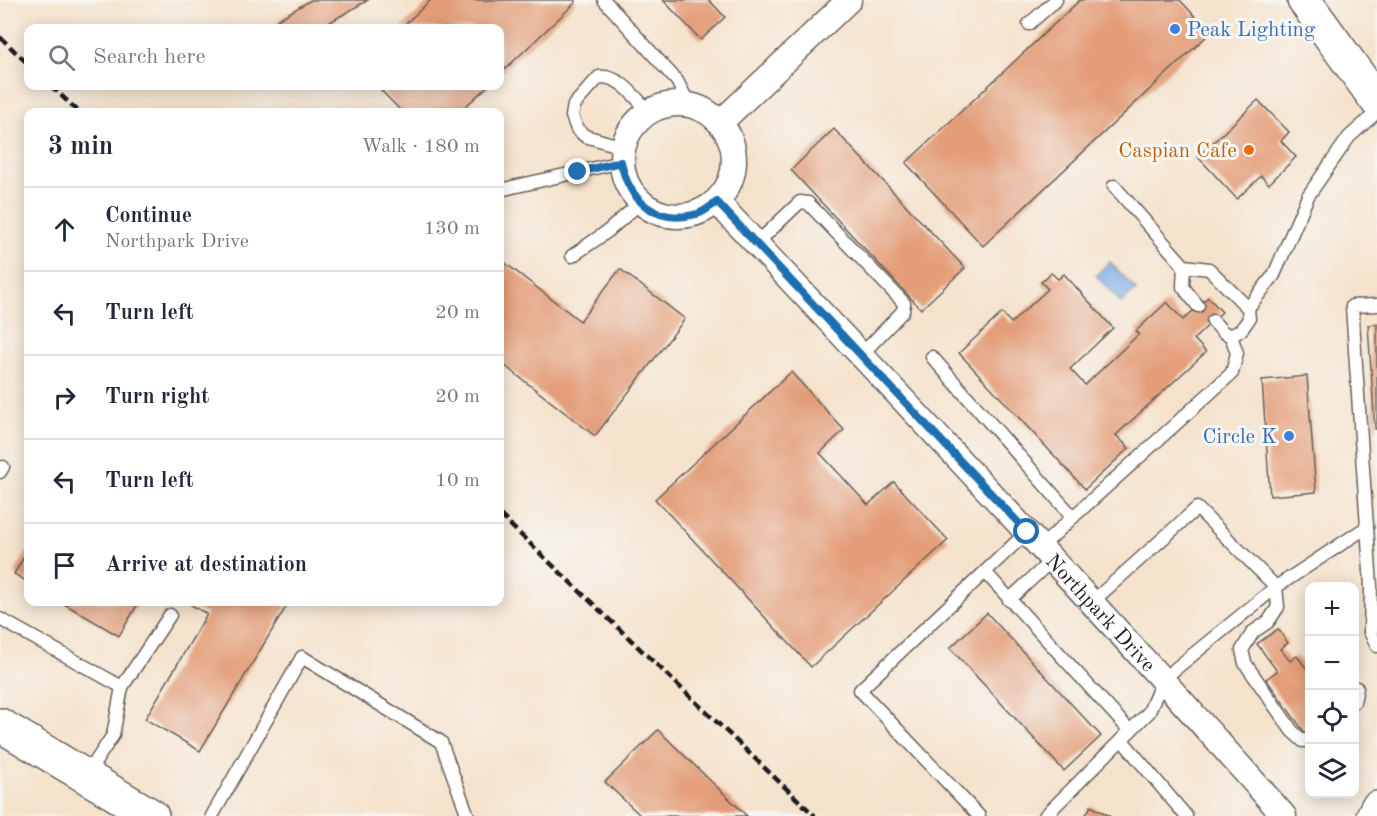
<!DOCTYPE html>
<meta charset="utf-8">
<style>
:root{--surface:#fff;--page:#f6f6f7;--text:#1f2937;--muted:#747a83;--line:#e0e1e3}
body{margin:0;font-family:"Old Standard TT",serif;background:var(--page);color:var(--text)}
.controls{position:absolute;right:18px;bottom:18px;display:grid;overflow:hidden;border-radius:12px;box-shadow:0 3px 15px #0003}
.controls button{width:54px;height:54px;display:grid;place-items:center;padding:0;border:0;border-bottom:2px solid var(--line);background:var(--surface);color:var(--text);font:30px sans-serif}
.stop{position:absolute;width:18px;height:18px;margin:-14px;border:4px solid #1f6fb2;border-radius:50%;background:#fff}
.stop.end{background:#1f6fb2;border-color:#fff;box-shadow:0 2px 6px #0008}
.list{margin:0;padding:0;list-style:none}
h2{display:flex;justify-content:space-between;align-items:center;height:78px;margin:0;padding:0 24px;font-size:26px}
h2 small{font-size:20px;font-weight:400;color:var(--muted)}
.list li{display:grid;grid-template-columns:39px 1fr auto;gap:18px;align-items:center;box-sizing:border-box;height:84px;padding:0 24px;border-top:2px solid var(--line)}
.list b{display:block;font-size:22px;white-space:nowrap}
.list p{margin:0;font-size:20px;white-space:nowrap;color:var(--muted)}
.list em{font-size:20px;font-style:normal;color:var(--muted)}
.icon{flex:none;width:33px;height:33px;fill:none;stroke:currentColor;stroke-width:2;stroke-linecap:round;stroke-linejoin:round}
.map{position:relative;flex:none;width:1377px;height:816px;overflow:hidden}
.search{position:absolute;background:var(--surface);box-shadow:0 3px 15px #0003;left:24px;top:24px;width:480px;height:66px;display:flex;align-items:center;gap:15px;box-sizing:border-box;padding:0 21px;border-radius:12px;color:var(--muted);font-size:22px}
.panel{position:absolute;background:var(--surface);box-shadow:0 3px 15px #0003;left:24px;top:108px;width:480px;height:498px;border-radius:12px}
.map>svg:first-child{display:block}
.water{fill:#77aae3;stroke:#4a6380;stroke-width:1.5}
.building{fill:#e39d78}
.lines{fill:none;stroke-linecap:round;stroke-linejoin:round}
.lane-casing{stroke:#68615a;stroke-width:15}
.street-casing{stroke:#68615a;stroke-width:27}
.secondary-casing{stroke:#68615a;stroke-width:36}
.primary-casing{stroke:#68615a;stroke-width:36}
.lane{stroke:#fff;stroke-width:12}
.street{stroke:#fff;stroke-width:24}
.secondary{stroke:#fff;stroke-width:33}
.primary{stroke:#fff;stroke-width:33}
.rail{stroke:#1c1c1c;stroke-width:4.5;stroke-dasharray:9 4.5;stroke-linecap:butt}
.route{stroke:#1f6fb2;stroke-width:8}
.shop-dot{fill:#3f7fe0;stroke:#f6f6f2;stroke-width:2}
.food-dot{fill:#e8710a;stroke:#f6f6f2;stroke-width:2}
.labels{text-anchor:middle;stroke-width:6;stroke-linejoin:round;paint-order:stroke}
.shop-label{font-size:21px;fill:#366cbe;stroke:#f6f6f2;text-anchor:start}
.food-label{font-size:21px;fill:#c56008;stroke:#f6f6f2;text-anchor:end}
.street-label{font-size:21px;fill:#1c1c1c;stroke:#f6f6f2}
</style>
<div class="map">
<svg width="1377" height="816" viewBox="0 0 1377 816">
<rect width="100%" height="100%" fill="#f6f6f2"/>
<filter id="ink" filterUnits="userSpaceOnUse"><feTurbulence type="fractalNoise" baseFrequency=".0167" numOctaves="2"/><feDisplacementMap in="SourceGraphic" scale="12" xChannelSelector="R" yChannelSelector="G"/><feConvolveMatrix kernelMatrix="1 2 1 2 8 2 1 2 1" color-interpolation-filters="sRGB"/></filter>
<filter id="wash" filterUnits="userSpaceOnUse"><feTurbulence type="fractalNoise" baseFrequency=".008" numOctaves="4" result="noise"/><feDisplacementMap in="SourceGraphic" scale="24" xChannelSelector="R" yChannelSelector="G"/><feGaussianBlur stdDeviation="1.35" result="paint"/><feColorMatrix in="noise" values="0 0 0 0 0 0 0 0 0 0 0 0 0 0 0 0 0 1.4 0 .05"/><feComposite in="paint" operator="in"/></filter>
<g filter="url(#wash)">
<rect width="100%" height="100%" fill="#f5e2cc"/>
<polygon class="water" points="1110,262 1136,290 1121,303 1096,275"/>
<g id="blocks">
<g class="building">
<polygon points="311,0 368,0 320,28 282,28 277,20"/>
<polygon points="431,0 574,0 576,2 500,74 500,28 401,28"/>
<polygon points="663,0 709,0 725,17 701,40"/>
<polygon points="1080,0 1180,0 1210,33 983,246 906,163"/>
<polygon points="377,86 488,86 459,112 402,112"/>
<polygon points="1258,100 1289,132 1281,141 1296,157 1269,184 1261,176 1237,199 1198,157"/>
<polygon points="834,129 965,268 921,309 791,170"/>
<polygon points="500,259 580,321 620,269 685,319 595,436 500,362"/>
<polygon points="1051,273 1058,279 1064,274 1113,328 1070,369 1085,385 1139,334 1136,331 1167,302 1183,320 1208,297 1222,312 1194,339 1206,352 1116,435 1129,448 1085,489 959,353 1002,313 1011,323 1048,289 1041,282"/>
<polygon points="1377,324 1377,429 1375,429 1368,325"/>
<polygon points="791,372 844,430 820,453 868,505 894,482 948,540 811,667 655,499"/>
<polygon points="1307,376 1316,492 1270,496 1262,380"/>
<polygon points="28,550 28,582 14,574"/>
<polygon points="61,602 139,602 119,636"/>
<polygon points="186,602 289,602 200,751 145,719 207,614"/>
<polygon points="987,613 1101,736 1064,771 950,648"/>
<polygon points="1278,629 1288,643 1280,649 1290,661 1297,656 1310,673 1310,730 1305,733 1266,679 1277,671 1257,644"/>
<polygon points="658,730 747,816 641,816 605,782"/>
<polygon points="1091,806 1110,816 1085,816"/>
</g>
</g>
</g>
<g filter="url(#ink)">
<use href="#blocks" fill-opacity="0" stroke="#68615a" stroke-width="1.5"/>
<g class="lines">
<g class="lane-casing">
<g id="lane">
<polyline points="604,0 677,81 689,104"/>
<polyline points="1029,24 1056,0"/>
<path d="M623,147L585,136L577,129L572,116L574,105L599,77C620,75 635,97 649,112"/>
<polyline points="1114,186 1184,266"/>
<polyline points="500,190 621,162"/>
<polyline points="756,244 800,202 808,203 904,303 903,311 861,355"/>
<polyline points="572,256 608,231 641,202"/>
<polyline points="1377,305 1352,306 1371,586 1370,632 1377,621"/>
<polyline points="1198,306 1183,287 1184,266 1209,269 1248,308 1249,319 1241,330 1231,336 1223,332 1213,321"/>
<polyline points="1248,308 1274,275 1308,196 1349,137 1377,112"/>
<polyline points="932,357 1073,517 1232,373 1237,353 1231,336"/>
<polyline points="0,472 3,467"/>
<polyline points="1041,547 1073,517"/>
<polyline points="985,572 1130,731"/>
<polyline points="1009,600 1052,560"/>
<polyline points="0,619 122,687 170,615"/>
<polyline points="1370,632 1377,646"/>
<polyline points="1354,702 1357,688"/>
<polyline points="1122,740 1186,816"/>
<polyline points="1310,740 1303,741 1292,731 1245,663 1242,650 1253,632 1268,622 1278,607 1276,587 1367,527"/>
<polyline points="86,776 113,735 122,687"/>
<polyline points="212,816 302,657 441,742 468,816"/>
<polyline points="979,816 860,690 1027,532"/>
<polyline points="1045,816 1149,712 1163,679 1276,587 1197,508 1092,602"/>
</g>
</g>
<g class="street-casing">
<g id="street">
<circle cx="678" cy="160" r="56"/>
<polyline points="720,123 849,0"/>
<path id="s1" d="M717,202C908,405 1100,607 1284,816"/>
</g>
</g>
<g class="secondary-casing">
<g id="secondary">
<polyline points="1304,0 1377,101"/>
<polyline points="0,725 152,816"/>
</g>
</g>
<g class="primary-casing">
<polyline id="primary" points="1373,816 1377,808"/>
</g>
<use href="#lane" class="lane"/>
<use href="#street" class="street"/>
<use href="#secondary" class="secondary"/>
<use href="#primary" class="primary"/>
<g class="rail">
<polyline points="0,37 28,64"/>
<polyline points="51,86 79,112"/>
<polyline points="500,515 815,816"/>
</g>
</g>
</g>
<g class="lines" filter="url(#ink)">
<path class="route" d="M578,172L621,162C629,201 656,225 697,214C704,212 711,206 717,202L1027,532"/>
</g>
<g class="shop-dot">
<circle cx="1175" cy="29" r="6"/>
<circle cx="1289" cy="436" r="6"/>
</g>
<circle class="food-dot" cx="1249" cy="150" r="6"/>
<g class="labels">
<g class="shop-label">
<text x="1187" y="36">Peak Lighting</text>
<text x="1277" y="443" text-anchor="end">Circle K</text>
</g>
<g class="food-label">
<text x="1237" y="157">Caspian Cafe</text>
</g>
<g class="street-label">
<text dy="7" stroke="none"><textPath href="#s1" startOffset="562">Northpark Drive</textPath></text>
</g>
</g>
</svg>
<div class="controls">
<button>+</button>
<button>−</button>
<button><svg class="icon" aria-label="locate" viewBox="0 0 24 24"><circle cx="12" cy="12" r="6"/><path d="M12 2v4M12 18v4M2 12h4M18 12h4"/></svg></button>
<button><svg class="icon" aria-label="layers" viewBox="0 0 24 24"><path d="M12 4l9 5-9 5-9-5zM3 14l9 5 9-5"/></svg></button>
</div>
<div class="stop" style="left:1027px;top:532px"></div>
<div class="stop end" style="left:578px;top:172px"></div>
<div class="search"><svg class="icon" aria-label="search" viewBox="0 0 24 24"><circle cx="10" cy="10" r="6"/><path d="M15 15l6 6"/></svg>Search here</div>
<section class="panel">
<h2>3 min<small>Walk · 180 m</small></h2>
<ul class="list">
<li><svg class="icon" aria-label="ahead" viewBox="0 0 24 24"><path d="M12 20V5M6 11l6-6 6 6"/></svg><div><b>Continue</b><p>Northpark Drive</p></div><em>130 m</em></li>
<li><svg class="icon" aria-label="left" viewBox="0 0 24 24"><path d="M17 20v-9H6M10 6l-5 5 5 5"/></svg><div><b>Turn left</b></div><em>20 m</em></li>
<li><svg class="icon" aria-label="right" viewBox="0 0 24 24"><path d="M7 20v-9h11M14 6l5 5-5 5"/></svg><div><b>Turn right</b></div><em>20 m</em></li>
<li><svg class="icon" aria-label="left" viewBox="0 0 24 24"><path d="M17 20v-9H6M10 6l-5 5 5 5"/></svg><div><b>Turn left</b></div><em>10 m</em></li>
<li><svg class="icon" aria-label="arrive" viewBox="0 0 24 24"><path d="M6 21V4h12l-3 4 3 4H6"/></svg><div><b>Arrive at destination</b></div></li>
</ul>
</section>
</div>
